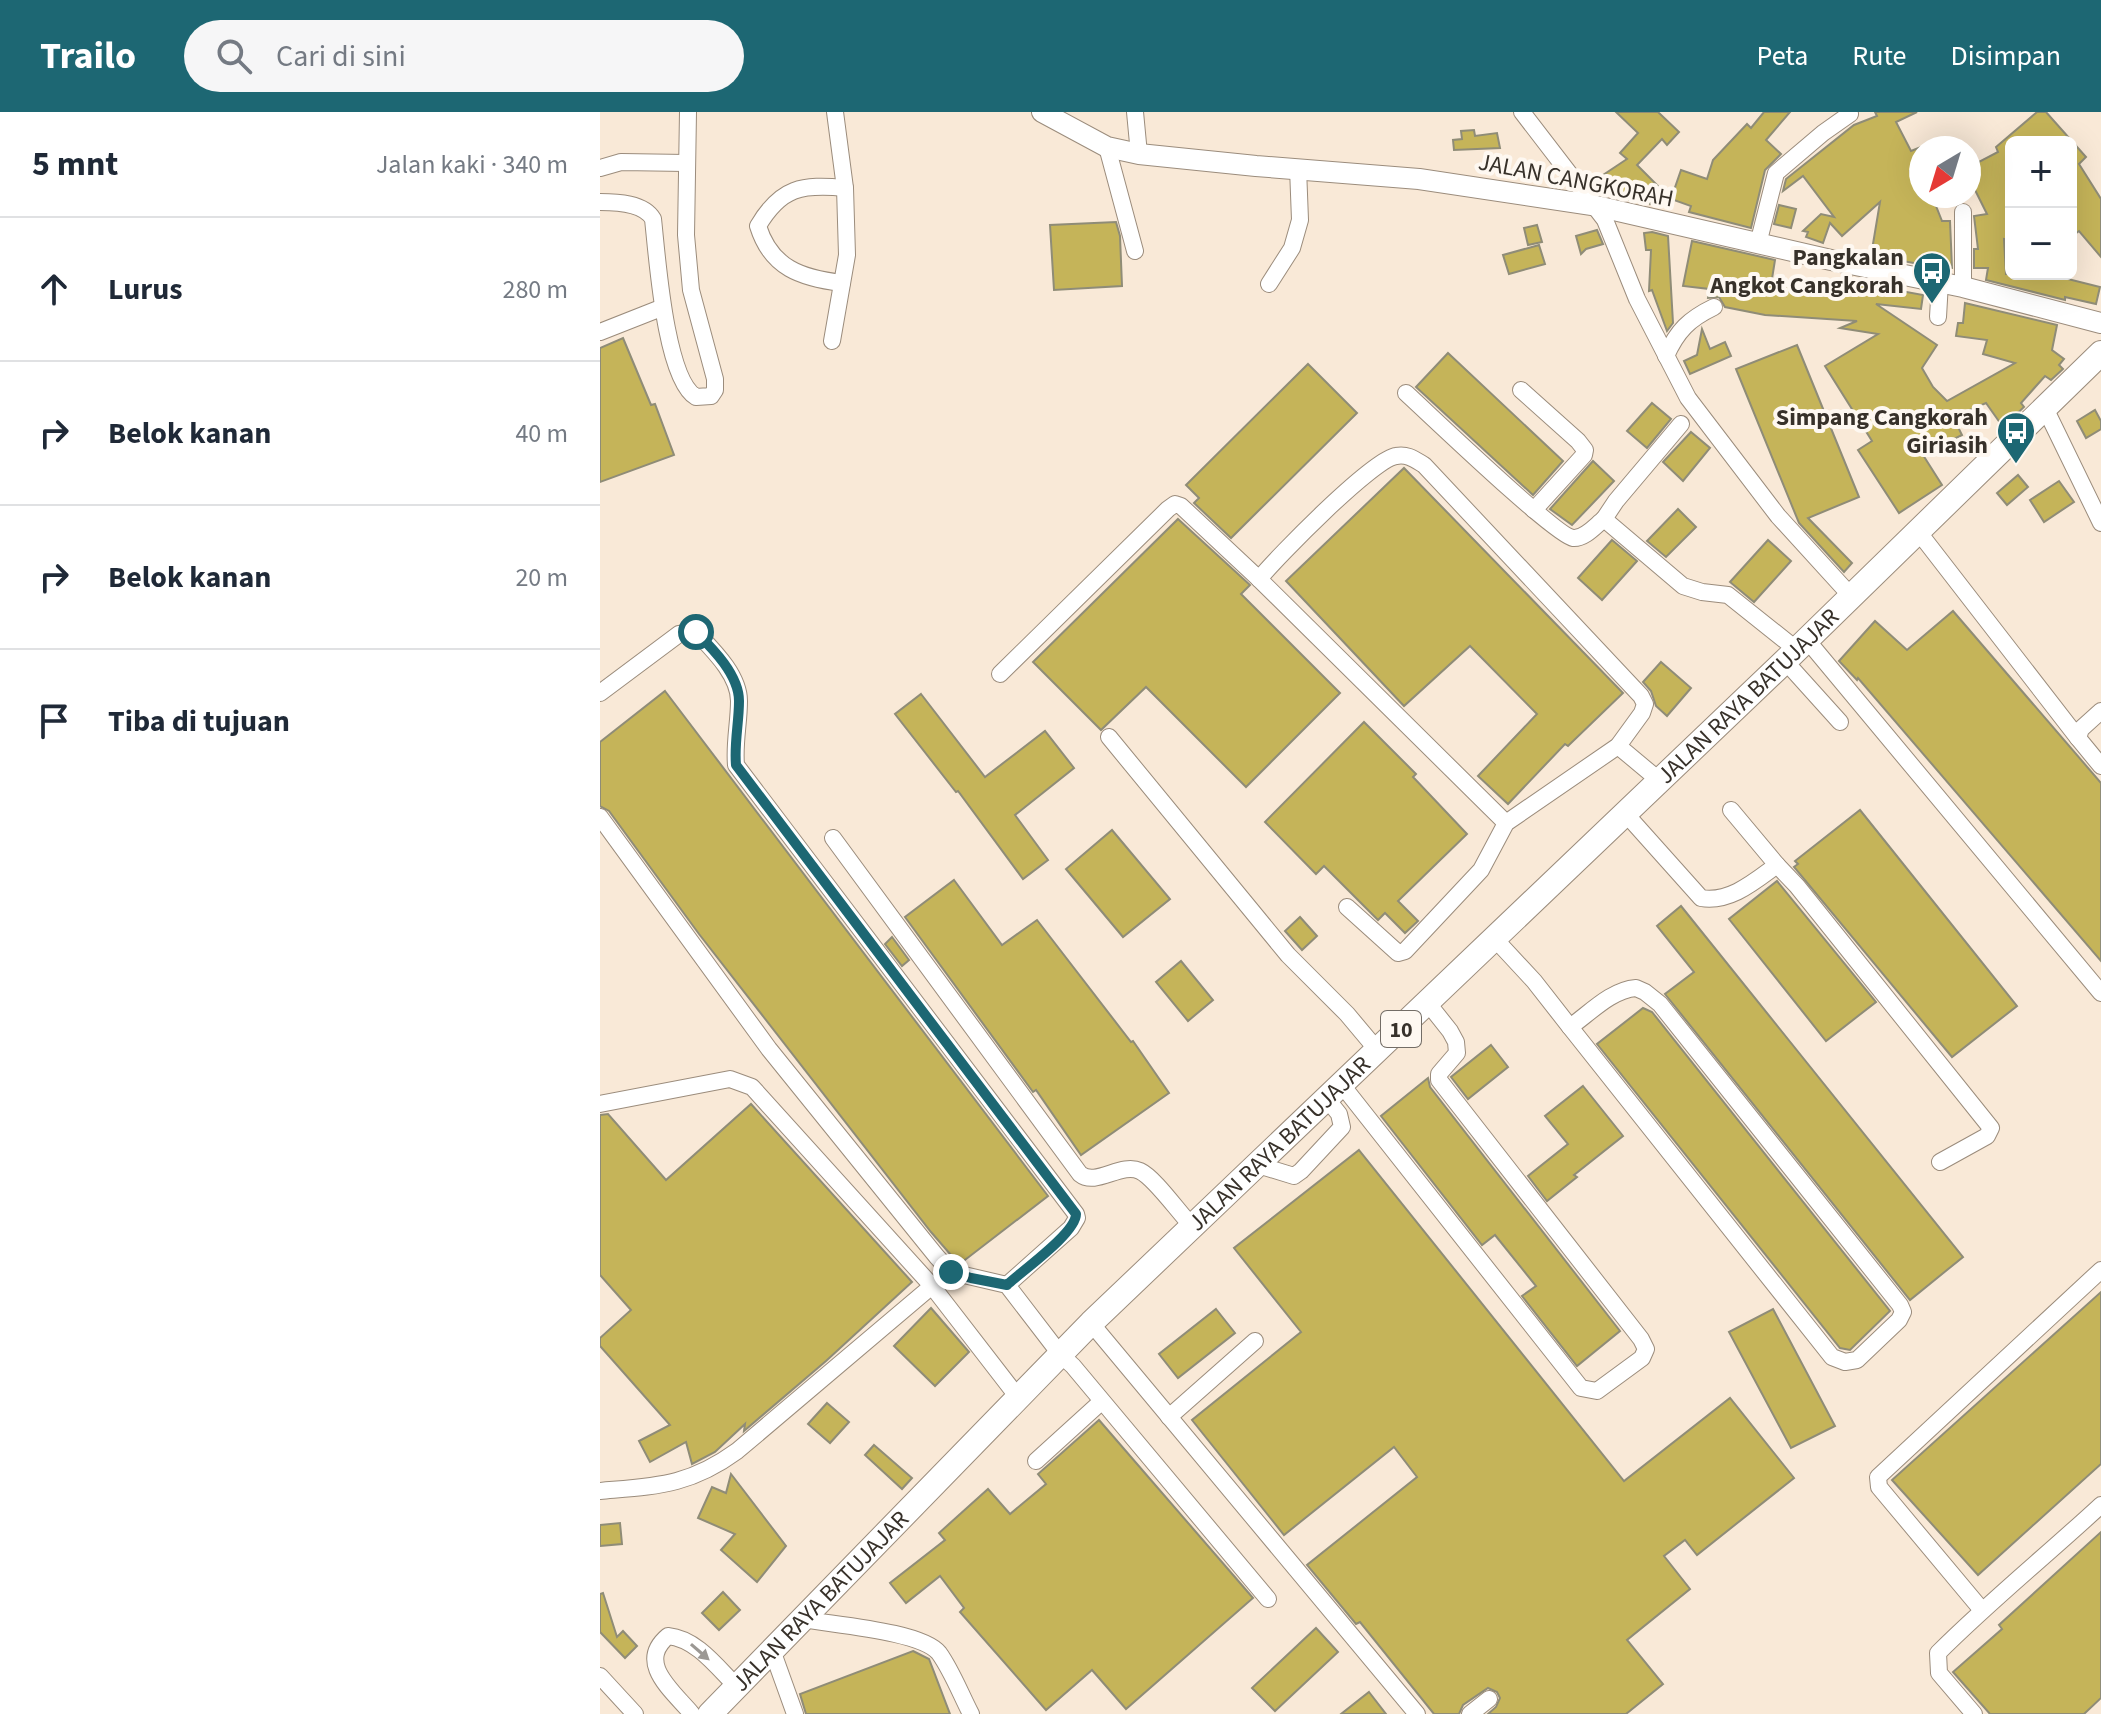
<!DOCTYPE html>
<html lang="id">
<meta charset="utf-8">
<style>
:root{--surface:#fff;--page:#f6f6f7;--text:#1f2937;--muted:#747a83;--line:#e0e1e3;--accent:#1d6773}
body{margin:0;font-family:"Source Sans 3",sans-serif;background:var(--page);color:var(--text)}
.controls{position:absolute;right:24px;top:24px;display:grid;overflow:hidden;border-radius:12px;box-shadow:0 8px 32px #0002}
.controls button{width:72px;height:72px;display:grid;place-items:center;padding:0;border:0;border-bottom:2px solid var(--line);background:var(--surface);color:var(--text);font:40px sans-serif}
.compass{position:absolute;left:1309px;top:24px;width:72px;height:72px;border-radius:50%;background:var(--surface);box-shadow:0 8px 32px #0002;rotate:218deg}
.stop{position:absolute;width:24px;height:24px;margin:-18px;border:6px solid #1d6773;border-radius:50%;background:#fff}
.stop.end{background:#1d6773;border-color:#fff;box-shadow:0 2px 8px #0008}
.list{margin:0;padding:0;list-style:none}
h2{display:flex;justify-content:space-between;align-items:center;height:104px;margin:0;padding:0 32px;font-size:34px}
h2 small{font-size:26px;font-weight:400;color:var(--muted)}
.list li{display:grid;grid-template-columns:52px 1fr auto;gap:24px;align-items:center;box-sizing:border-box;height:144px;padding:0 32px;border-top:2px solid var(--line)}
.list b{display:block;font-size:30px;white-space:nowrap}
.list em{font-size:26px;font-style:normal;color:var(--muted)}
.icon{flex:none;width:44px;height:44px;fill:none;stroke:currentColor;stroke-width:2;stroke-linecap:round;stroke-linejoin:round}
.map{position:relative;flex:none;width:1501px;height:1602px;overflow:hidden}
header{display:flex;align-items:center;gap:48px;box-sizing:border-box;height:112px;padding:0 40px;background:var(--accent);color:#fff}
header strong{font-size:38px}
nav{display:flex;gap:44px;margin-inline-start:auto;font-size:28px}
.search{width:560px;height:72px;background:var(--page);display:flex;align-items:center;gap:20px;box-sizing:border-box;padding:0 28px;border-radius:44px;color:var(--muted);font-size:30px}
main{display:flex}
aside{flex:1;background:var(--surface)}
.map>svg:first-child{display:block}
.building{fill:#c5b459;stroke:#8f8c77;stroke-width:2}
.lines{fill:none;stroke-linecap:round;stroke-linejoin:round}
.minor-casing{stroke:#9b8c7c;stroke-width:18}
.major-casing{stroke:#9b8c7c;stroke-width:22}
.highway-casing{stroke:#9b8c7c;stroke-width:26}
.minor{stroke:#fff;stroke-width:16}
.major{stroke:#fff;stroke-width:20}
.highway{stroke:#fff;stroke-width:24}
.oneway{fill:#9b9894}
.route{stroke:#1d6773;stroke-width:10}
.labels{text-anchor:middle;stroke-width:8;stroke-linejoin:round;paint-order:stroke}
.shield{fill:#fef8f1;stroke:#736d66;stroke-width:2}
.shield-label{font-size:22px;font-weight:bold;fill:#37312a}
.street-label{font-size:24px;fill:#37312a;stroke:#fef8f1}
.poi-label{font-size:24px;font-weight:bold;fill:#37312a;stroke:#fef8f1;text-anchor:end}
</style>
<header>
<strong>Trailo</strong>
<div class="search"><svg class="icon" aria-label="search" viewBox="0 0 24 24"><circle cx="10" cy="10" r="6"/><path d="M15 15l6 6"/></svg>Cari di sini</div>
<nav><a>Peta</a><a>Rute</a><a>Disimpan</a></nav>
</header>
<main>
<aside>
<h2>5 mnt<small>Jalan kaki · 340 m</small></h2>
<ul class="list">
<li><svg class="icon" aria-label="ahead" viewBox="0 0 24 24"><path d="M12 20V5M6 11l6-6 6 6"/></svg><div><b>Lurus</b></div><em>280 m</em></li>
<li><svg class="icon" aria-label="right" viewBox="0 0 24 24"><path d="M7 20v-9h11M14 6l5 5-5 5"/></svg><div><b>Belok kanan</b></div><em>40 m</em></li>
<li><svg class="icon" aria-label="right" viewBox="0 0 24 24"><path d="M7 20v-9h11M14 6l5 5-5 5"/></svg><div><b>Belok kanan</b></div><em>20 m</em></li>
<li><svg class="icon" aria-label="arrive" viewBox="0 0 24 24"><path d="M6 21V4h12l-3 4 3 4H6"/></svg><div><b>Tiba di tujuan</b></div></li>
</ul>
</aside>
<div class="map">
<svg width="1501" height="1602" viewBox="0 0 1501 1602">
<rect width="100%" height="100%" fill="#f9e9d7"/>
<g class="building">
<polygon points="1016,0 1058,0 1079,20 1067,33 1062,27 1037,53 1063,79 1050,92 1042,80 1033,89 1025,87 1013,75 1011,76 1003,63 1027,47 1020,41 1038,21"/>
<polygon points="1164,0 1190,0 1166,28 1181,42 1165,58 1151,116 1089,100 1091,94 1071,87 1081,58 1107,67 1113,48 1147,12 1151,16"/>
<polygon points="1275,0 1317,0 1296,10 1311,39 1321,35 1321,54 1310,59 1319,84 1332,84 1342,109 1350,109 1352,156 1335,155 1292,147 1292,142 1272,138 1280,90 1242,124 1230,111 1223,131 1206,125 1208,120 1203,119 1221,102 1234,105 1203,64 1183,79 1186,67 1254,13 1277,4"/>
<polygon points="1437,0 1446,0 1486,45 1479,52 1501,87 1501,145 1479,119 1471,125 1471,30 1411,30 1411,128 1404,127 1406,162 1448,162 1500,175 1496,192 1465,185 1465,188 1386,168 1388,156 1374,156 1374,137 1378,137 1374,104 1387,102 1369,66 1369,55 1398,40 1396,35"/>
<polygon points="874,18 875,24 897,21 900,36 854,38 853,28 862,27 861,19"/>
<polygon points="1179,93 1196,97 1191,116 1174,112"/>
<polygon points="516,110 520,124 522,174 454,178 450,113"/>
<polygon points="937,113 942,130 928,133 924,116"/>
<polygon points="997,118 1003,132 986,137 981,142 976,124"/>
<polygon points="1052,120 1068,124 1073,211 1067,219 1052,178 1049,179 1051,138 1046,138 1044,121"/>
<polygon points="1092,129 1175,148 1171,173 1251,180 1253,166 1275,170 1274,174 1323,183 1321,197 1276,192 1337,233 1322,256 1333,275 1347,289 1415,251 1383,242 1387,228 1356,224 1358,211 1363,211 1365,191 1457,213 1452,238 1464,247 1459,253 1463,257 1451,268 1445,264 1421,291 1424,295 1403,315 1386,291 1353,305 1362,323 1323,343 1342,373 1299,401 1258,338 1272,329 1225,254 1278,222 1240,216 1257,209 1165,203 1125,195 1119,185 1108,186 1109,177 1083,174"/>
<polygon points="939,133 945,152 909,162 903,143"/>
<polygon points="1102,217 1110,237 1125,230 1131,244 1090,262 1084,249 1097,243"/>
<polygon points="23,226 51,293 55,292 74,343 0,370 0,236"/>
<polygon points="1197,233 1259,385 1208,406 1252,451 1244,460 1199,411 1136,257"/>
<polygon points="848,241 963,349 933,383 816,275"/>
<polygon points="708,252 757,301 631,426 594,391 599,386 586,373"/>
<polygon points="1052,291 1071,307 1047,336 1027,319"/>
<polygon points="1495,298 1501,309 1501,317 1486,326 1477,309"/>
<polygon points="1091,320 1110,336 1083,369 1063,350"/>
<polygon points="993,349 1014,369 972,413 950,397"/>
<polygon points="804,356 1023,581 968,634 965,632 908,692 878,664 937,602 870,534 804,594 686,469"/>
<polygon points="1418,363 1428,375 1407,393 1397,381"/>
<polygon points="1459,369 1474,390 1444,410 1430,388"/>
<polygon points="1078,397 1096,415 1066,445 1047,429"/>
<polygon points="578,407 650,473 641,482 740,581 646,675 546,575 501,618 433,550"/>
<polygon points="1012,428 1037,449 1002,488 978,466"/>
<polygon points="1168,428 1191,449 1154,490 1130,470"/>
<polygon points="1353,499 1501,671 1501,849 1258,566 1257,568 1239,549 1275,509 1307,538"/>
<polygon points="1061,550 1091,576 1067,604 1056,594 1051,579 1043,570"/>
<polygon points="65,579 448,1084 361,1151 357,1150 331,1120 99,822 9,699 0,694 0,630"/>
<polygon points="321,582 385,665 445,619 474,656 415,703 448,748 423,767 358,679 356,680 295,602"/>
<polygon points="764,610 816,662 813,665 867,722 798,789 818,809 805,821 785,801 778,808 724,754 716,762 665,710"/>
<polygon points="1260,698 1417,894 1352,945 1194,755 1198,752 1195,749"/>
<polygon points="512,718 570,787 523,825 466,757"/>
<polygon points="354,768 402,833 437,808 531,930 533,929 569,981 481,1043 436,978 433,980 305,805"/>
<polygon points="1177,769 1276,890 1226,929 1129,807"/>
<polygon points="1081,794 1363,1145 1310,1188 1065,882 1094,860 1057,814"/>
<polygon points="700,805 717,824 702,838 685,819"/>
<polygon points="292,825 309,848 302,854 285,832"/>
<polygon points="581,849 613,888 588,909 556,870"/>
<polygon points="1043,896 1052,900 1290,1199 1250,1238 1240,1236 997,932"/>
<polygon points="891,933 908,955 868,987 851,965"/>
<polygon points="828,966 830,975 1020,1219 977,1254 922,1184 936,1174 895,1123 882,1133 781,1004"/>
<polygon points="983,974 1023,1024 974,1063 977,1065 947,1089 928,1064 968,1032 945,1004"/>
<polygon points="151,992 312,1170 226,1249 144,1319 145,1312 115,1340 92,1352 86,1330 50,1350 39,1329 70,1313 0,1234 0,1226 31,1198 0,1163 0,1003 8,1002 66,1068"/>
<polygon points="759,1038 1024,1369 1130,1286 1194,1366 1097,1443 1085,1428 1064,1444 1090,1477 1027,1528 1063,1572 1026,1602 888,1602 896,1595 900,1586 897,1580 888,1576 863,1593 859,1602 834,1602 760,1510 756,1512 707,1453 817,1365 794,1335 684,1423 592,1308 701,1220 634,1136"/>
<polygon points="1501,1180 1501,1352 1378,1463 1292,1368"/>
<polygon points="331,1196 369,1240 335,1274 294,1234"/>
<polygon points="616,1197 635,1221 578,1266 559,1242"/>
<polygon points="1173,1197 1235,1314 1191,1336 1129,1220"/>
<polygon points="227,1291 249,1310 230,1331 208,1312"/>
<polygon points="499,1308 653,1486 526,1597 492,1558 446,1598 360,1500 364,1496 340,1464 306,1491 290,1471 345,1428 339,1421 388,1377 410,1402 446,1372 438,1362"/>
<polygon points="274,1333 312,1366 302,1377 265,1343"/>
<polygon points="131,1362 186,1434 157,1470 121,1438 135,1422 98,1406 112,1375 126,1381"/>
<polygon points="20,1411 22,1432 0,1434 0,1413"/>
<polygon points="1501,1420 1501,1586 1484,1602 1390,1602 1353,1560 1402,1517 1399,1513"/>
<polygon points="123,1480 140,1498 119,1518 102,1501"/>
<polygon points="3,1481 17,1525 23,1519 37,1534 25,1546 0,1520 0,1482"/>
<polygon points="716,1516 738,1540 675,1599 652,1576"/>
<polygon points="313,1539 329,1547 350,1602 206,1602 200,1582"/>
<polygon points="769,1580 786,1602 741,1602"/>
</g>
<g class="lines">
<g class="minor-casing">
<g id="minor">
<polyline points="535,0 539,42"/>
<polyline points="922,0 1005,108 1037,187 1088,286 1178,404 1251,484"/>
<polyline points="507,35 535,139"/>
<polyline points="0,56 21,50 86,51"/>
<path d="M0,90C17,90 44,91 53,107C57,142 65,267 96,285L111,284L115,278V267L91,178L86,123L88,0"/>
<polyline points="1363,100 1363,175"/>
<polyline points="1158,132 1176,61 1223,21 1250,2 1249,0"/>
<path d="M242,171C201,166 171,156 158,114C181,75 202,72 245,76"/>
<polyline points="669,172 692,136 700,108 698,56"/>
<polyline points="1338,205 1340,170"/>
<polyline points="0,220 61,196"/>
<polyline points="232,229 247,143 245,76 235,0"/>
<path d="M1066,244C1077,219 1089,207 1114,195"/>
<polyline points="921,278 978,329 985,338 984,343 934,398"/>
<path d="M806,281C828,301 956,424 973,426C985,427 996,413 1004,407L1083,474L1102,480L1128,483L1197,538"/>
<polyline points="1444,294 1501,411"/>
<polyline points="1004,407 1016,389 1081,312"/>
<polyline points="1317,418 1478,626"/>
<path d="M659,467C677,445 773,347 796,344C808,342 814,347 824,353L1041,584L1045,592L1042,601L1018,634L906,711L881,758L805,839L798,841L747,795"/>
<polyline points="1207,528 1501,881"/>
<polyline points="1185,549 1240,610"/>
<polyline points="400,562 568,397 575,392 581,394 659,467 906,711"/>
<path d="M0,581L79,522L96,520C113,538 139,563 139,589C139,611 134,631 136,653L476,1102L477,1106L471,1116L407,1173"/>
<polyline points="1501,599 1481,617 1478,626 1501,654"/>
<polyline points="509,625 688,843 747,902 778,939"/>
<polyline points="1018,634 1060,669"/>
<polyline points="1131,698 1177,753"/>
<path d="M1025,701L1101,786C1130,791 1155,769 1177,753L1197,774L1391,1016L1387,1024L1340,1050"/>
<polyline points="0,705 169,937 337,1145 351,1160 407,1173 460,1242 473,1254 668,1487"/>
<path d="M233,726L480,1062C496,1075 521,1050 540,1059C555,1066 579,1101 592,1114"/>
<polyline points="895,827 934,869 970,915"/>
<path d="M1036,876L1045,880L1060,892L1300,1193L1303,1200L1299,1208L1257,1248L1245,1250L1232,1245L970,915C990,901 1011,878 1036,876Z"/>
<polyline points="742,973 981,1276 997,1279 1042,1246 1046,1237 1041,1227 839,968 839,962 857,941 856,930 850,919 827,890"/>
<polyline points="0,992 130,967 152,975 332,1174 417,1284"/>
<polyline points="658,1053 694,1064 701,1059 742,1015 739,1002 727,987"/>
<polyline points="491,1211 817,1602"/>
<polyline points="569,1305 655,1229"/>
<polyline points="436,1349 501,1290"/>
<path d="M0,1379C56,1374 89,1374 137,1339L332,1174"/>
<polyline points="1381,1497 1279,1375 1278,1365 1501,1158"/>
<path d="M202,1507C233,1513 321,1519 339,1541C352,1559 361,1583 371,1602"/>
<polyline points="172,1538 195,1602"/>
<polyline points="0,1564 35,1602"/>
<path d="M92,1602C72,1578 36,1551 68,1524C97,1527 117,1555 137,1575"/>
<polyline points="870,1602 889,1587"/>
<path d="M1374,1602L1339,1561L1338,1541C1390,1489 1447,1443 1501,1393"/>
</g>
</g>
<g class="major-casing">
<polyline id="major" points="442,0 507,35 539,42 656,54 819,67 992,93 1231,148 1363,175 1501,211"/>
</g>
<g class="highway-casing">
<g id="highway">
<path id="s1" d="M110,1602L491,1211L1185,549L1501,241"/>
</g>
</g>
<use href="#minor" class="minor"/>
<use href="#major" class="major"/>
<use href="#highway" class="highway"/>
</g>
<defs><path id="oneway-solid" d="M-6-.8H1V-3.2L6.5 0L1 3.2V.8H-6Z" transform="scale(2)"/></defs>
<use class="oneway" href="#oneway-solid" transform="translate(100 1540) rotate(41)"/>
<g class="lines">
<path class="route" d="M96,520C113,537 139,563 139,589C139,611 134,631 136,653L476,1102C476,1121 423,1158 407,1173L371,1166L351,1160"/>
</g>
<defs>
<g id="bus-pin" transform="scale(2)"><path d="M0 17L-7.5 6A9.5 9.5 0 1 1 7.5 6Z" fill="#1d6773" stroke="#fef8f1"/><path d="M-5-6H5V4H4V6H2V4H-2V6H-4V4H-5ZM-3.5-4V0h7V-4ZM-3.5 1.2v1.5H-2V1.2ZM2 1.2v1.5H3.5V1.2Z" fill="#fff"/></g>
</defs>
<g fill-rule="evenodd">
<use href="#bus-pin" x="1332" y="159"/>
<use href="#bus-pin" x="1416" y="319"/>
</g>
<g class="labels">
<rect class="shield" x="781" y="899" width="40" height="36" rx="6"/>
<g class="shield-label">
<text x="801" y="925">10</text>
</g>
<g class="street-label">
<text transform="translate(976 68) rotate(11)" y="8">JALAN CANGKORAH</text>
<text dy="8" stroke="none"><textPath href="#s1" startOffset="1454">JALAN RAYA BATUJAJAR</textPath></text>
<text dy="8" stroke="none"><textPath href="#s1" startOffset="806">JALAN RAYA BATUJAJAR</textPath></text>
<text dy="8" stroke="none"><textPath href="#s1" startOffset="158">JALAN RAYA BATUJAJAR</textPath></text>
</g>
<g class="poi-label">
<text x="1304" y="153">Pangkalan<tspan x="1304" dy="28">Angkot Cangkorah</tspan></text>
<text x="1388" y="313">Simpang Cangkorah<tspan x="1388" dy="28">Giriasih</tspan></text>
</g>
</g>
</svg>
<div class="controls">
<button>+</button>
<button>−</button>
</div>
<svg class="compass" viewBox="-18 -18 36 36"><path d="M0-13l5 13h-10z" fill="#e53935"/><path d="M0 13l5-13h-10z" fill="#747a83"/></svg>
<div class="stop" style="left:96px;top:520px"></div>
<div class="stop end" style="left:351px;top:1160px"></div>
</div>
</main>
